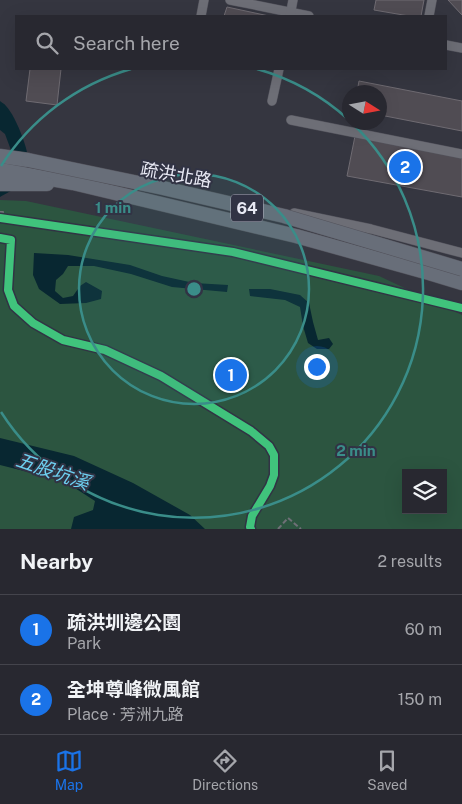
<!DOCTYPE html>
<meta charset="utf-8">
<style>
:root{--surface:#282830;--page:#34343c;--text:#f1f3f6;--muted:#a5a6ab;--line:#44444c;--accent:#1a73e8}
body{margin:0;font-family:"Public Sans","Noto Sans TC",sans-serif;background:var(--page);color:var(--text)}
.controls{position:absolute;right:15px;bottom:15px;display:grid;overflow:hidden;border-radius:0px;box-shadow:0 5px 20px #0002}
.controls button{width:45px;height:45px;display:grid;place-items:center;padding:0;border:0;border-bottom:1px solid var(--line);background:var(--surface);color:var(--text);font:25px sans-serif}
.compass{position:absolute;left:342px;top:85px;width:45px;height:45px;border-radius:50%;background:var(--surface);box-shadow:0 5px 20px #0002;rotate:101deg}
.you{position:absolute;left:316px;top:366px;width:18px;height:18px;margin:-12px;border:4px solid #fff;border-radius:50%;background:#1a73e8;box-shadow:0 0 0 8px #1a73e833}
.badge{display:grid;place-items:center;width:32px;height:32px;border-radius:50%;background:var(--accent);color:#fff;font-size:16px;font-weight:700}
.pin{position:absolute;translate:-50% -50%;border:2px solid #fff;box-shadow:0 1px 5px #0006}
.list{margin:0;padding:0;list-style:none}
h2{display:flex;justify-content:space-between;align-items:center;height:65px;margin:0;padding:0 20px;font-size:21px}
h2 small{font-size:16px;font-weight:400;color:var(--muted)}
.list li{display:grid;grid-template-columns:32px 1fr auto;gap:15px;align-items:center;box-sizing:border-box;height:70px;padding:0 20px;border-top:1px solid var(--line)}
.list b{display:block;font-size:19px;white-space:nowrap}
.list p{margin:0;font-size:16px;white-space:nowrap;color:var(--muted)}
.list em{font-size:16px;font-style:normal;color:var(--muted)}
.icon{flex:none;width:28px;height:28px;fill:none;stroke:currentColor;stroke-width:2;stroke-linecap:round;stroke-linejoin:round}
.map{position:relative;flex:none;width:462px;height:529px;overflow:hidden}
.search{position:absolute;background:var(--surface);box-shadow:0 5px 20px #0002;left:15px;right:15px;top:15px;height:55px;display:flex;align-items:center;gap:12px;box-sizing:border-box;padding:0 18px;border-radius:0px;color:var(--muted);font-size:19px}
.sheet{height:205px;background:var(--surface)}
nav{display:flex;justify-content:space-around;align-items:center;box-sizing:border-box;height:70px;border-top:1px solid var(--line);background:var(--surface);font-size:14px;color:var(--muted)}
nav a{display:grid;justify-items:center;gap:2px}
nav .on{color:var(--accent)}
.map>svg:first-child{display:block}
.green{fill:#2c5540;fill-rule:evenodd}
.water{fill:#082731}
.building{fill:#504c53;stroke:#6f6b72}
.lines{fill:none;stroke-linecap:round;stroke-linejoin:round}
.minor-casing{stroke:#53535c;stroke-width:10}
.trunk-casing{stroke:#53535c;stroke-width:15}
.path{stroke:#6f7077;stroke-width:2;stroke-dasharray:5 2.5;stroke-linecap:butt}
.minor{stroke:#6d6e76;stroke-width:9}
.trunk{stroke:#686e79;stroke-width:14}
.trunk-bridge-casing{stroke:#53535c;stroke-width:15;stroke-linecap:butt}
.trunk-bridge{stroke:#686e79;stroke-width:14}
.cycleway-casing{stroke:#313344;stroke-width:11}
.cycleway{stroke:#40c37c;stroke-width:8}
.ring{fill:none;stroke:#3a8d89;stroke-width:2.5}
.labels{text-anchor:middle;stroke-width:4;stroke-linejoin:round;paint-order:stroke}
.shield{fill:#313344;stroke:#b1b2bf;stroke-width:1}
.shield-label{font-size:16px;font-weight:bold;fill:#e8e9f4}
.street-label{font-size:18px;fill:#e8e9f4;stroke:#313344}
.water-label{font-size:19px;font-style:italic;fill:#6dcff0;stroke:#313344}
.centre{fill:#3a8d89;stroke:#313344;stroke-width:2.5}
.ring-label{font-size:15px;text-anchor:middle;font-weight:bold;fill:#3a8d89;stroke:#313344;stroke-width:4;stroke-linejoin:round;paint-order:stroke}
</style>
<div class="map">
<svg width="462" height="529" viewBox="0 0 462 529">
<rect width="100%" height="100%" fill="#353640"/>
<path class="green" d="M0,200L26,201L379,276L462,315V529H0ZM406,473H443V510H406Z"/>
<g class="water">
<path d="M0,101C1,102 5,104 6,106C16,116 33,158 28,171C22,187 14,189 0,197V189L18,169L5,134L0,130Z"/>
<polygon points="34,253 68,255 130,265 162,276 194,283 228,285 227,292 172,287 131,274 94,266 68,266 63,274 56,280 55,291 63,298 73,296 80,286 86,282 102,291 101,299 86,303 60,304 39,289 33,275"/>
<polygon points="249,289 270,289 300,295 309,303 313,322 318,340 329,338 333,344 329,349 317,349 308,343 303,326 300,307 285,300 250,296"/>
<polygon points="0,438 74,456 133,483 190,515 205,529 71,529 74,517 93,510 95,501 64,481 0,465"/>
</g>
<g class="building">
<polygon points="376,0 424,0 421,16 409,16 374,10"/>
<polygon points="448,0 462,0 462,15"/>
<polygon points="227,7 269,16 224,16"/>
<polygon points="30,69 61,69 57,105 26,101"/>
<polygon points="359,81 462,101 462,131 380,115 380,92 357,92"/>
<polygon points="355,136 462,158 462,197 347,176"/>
</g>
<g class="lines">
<g class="minor-casing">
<g id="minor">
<polyline points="230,0 309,16"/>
<polyline points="201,16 204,0"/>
<polyline points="290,16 293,0"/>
<polyline points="429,16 432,0"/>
<polyline points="446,45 462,48"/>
<polyline points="272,101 279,69"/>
<polyline points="291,120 462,154"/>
<polyline points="294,213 371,229 462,253"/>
</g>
</g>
<g class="trunk-casing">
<g id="trunk">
<polyline points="0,156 28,160"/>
<polyline points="0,170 73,183 296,236 429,273 462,283"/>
<polyline points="0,184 47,184"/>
</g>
</g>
<g class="path">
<polyline points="0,212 3,212 2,217 0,217"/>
<polyline points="278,529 288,518 301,529"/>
</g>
<use href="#minor" class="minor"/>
<use href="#trunk" class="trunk"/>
<g class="trunk-bridge-casing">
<polyline id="trunk-bridge" points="28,160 163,188 284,216 462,269"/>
</g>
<use href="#trunk-bridge" class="trunk-bridge"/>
<g class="cycleway-casing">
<g id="cycleway">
<polyline points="0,218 233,252 462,308"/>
<polyline points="0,238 11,240 8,290 14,306 33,323 63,340 105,350 161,376 251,431 269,446 274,455 274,475 270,486 252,516 250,527 251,529"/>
</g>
</g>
<use href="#cycleway" class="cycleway"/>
</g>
<circle cx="194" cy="289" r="115" fill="#3a8d89" fill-opacity=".12"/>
<g class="ring">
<circle cx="194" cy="289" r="115"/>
<path d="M1 166A229 229 0 0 1 131 69M257 69A229 229 0 0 1 349 120M352 123A229 229 0 1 1 1 412"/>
</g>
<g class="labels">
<rect class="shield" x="231" y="194.5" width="32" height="27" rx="4"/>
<g class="shield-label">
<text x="247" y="214">64</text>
</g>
<g class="street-label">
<text transform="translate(176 175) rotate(10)" y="6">疏洪北路</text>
</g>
<g class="water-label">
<text transform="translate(53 471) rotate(19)" y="7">五股坑溪</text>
</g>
</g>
<circle cx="194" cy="289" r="8" class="centre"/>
<g class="ring-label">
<text x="113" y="213">1 min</text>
<text x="356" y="456">2 min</text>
</g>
</svg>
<div class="controls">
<button><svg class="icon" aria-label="layers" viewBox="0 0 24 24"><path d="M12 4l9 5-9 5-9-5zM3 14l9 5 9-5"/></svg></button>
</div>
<svg class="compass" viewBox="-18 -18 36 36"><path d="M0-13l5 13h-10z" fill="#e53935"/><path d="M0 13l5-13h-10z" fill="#a5a6ab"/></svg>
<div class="you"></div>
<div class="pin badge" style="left:231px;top:375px">1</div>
<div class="pin badge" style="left:405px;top:167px">2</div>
<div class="search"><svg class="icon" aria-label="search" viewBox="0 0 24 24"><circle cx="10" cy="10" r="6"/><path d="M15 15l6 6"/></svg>Search here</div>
</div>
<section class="sheet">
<h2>Nearby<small>2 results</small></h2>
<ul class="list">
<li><span class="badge">1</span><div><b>疏洪圳邊公園</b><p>Park</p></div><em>60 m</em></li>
<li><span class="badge">2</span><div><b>全坤尊峰微風館</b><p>Place · 芳洲九路</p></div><em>150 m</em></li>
</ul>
</section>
<nav>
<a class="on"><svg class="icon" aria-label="map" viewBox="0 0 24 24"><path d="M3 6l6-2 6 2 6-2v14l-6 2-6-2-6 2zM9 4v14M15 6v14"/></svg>Map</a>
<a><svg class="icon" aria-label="directions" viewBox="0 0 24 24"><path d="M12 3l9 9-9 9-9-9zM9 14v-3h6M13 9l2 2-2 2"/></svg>Directions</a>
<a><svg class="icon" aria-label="saved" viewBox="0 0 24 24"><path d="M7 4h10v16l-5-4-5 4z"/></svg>Saved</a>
</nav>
